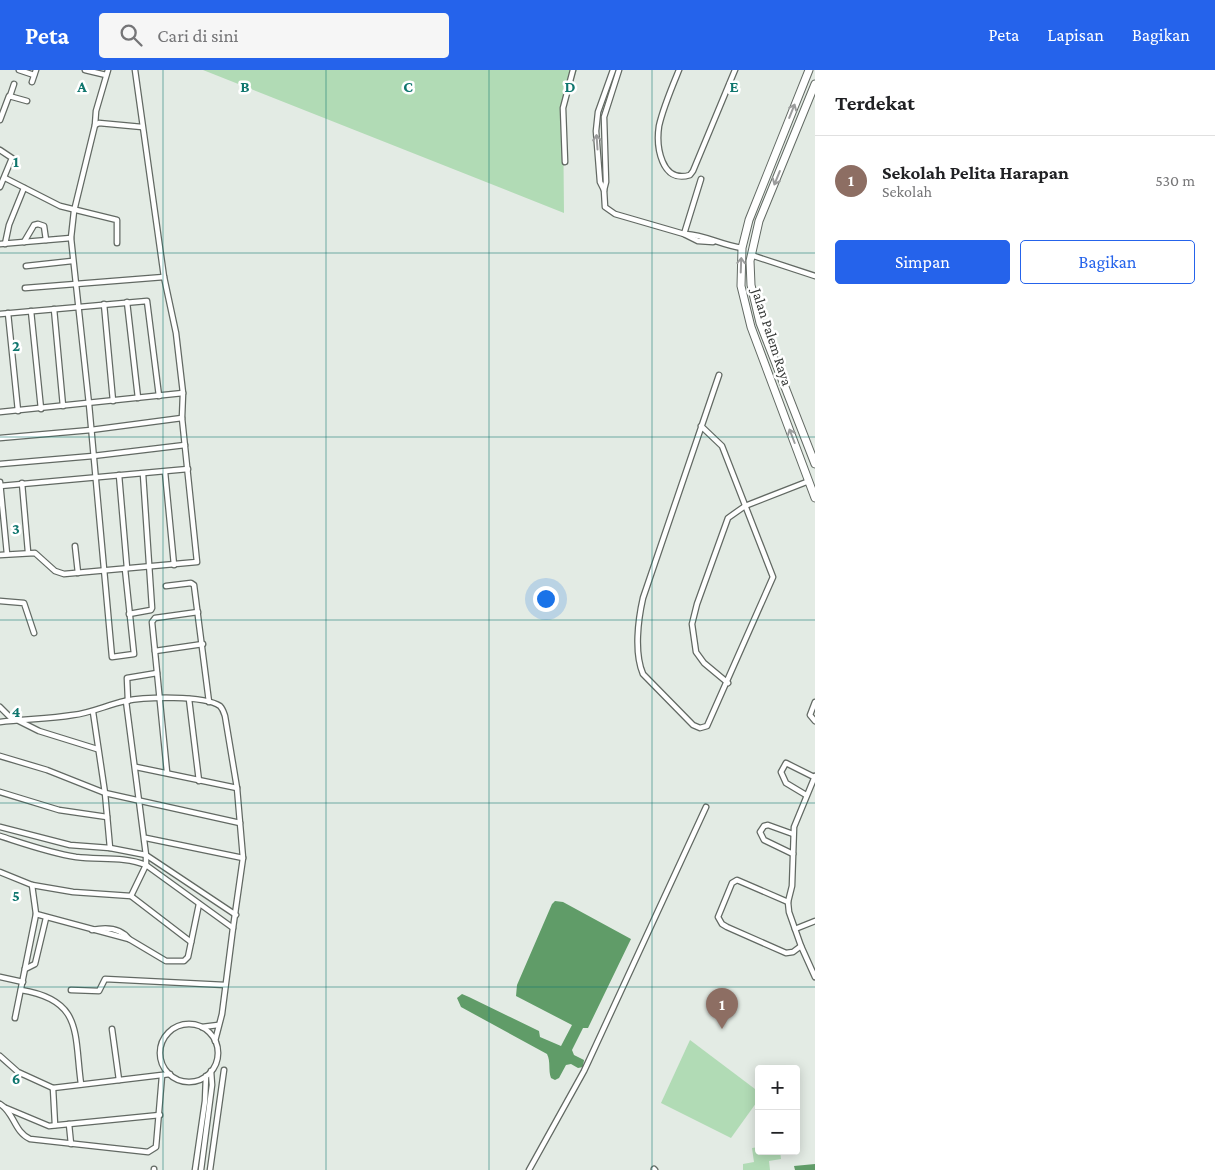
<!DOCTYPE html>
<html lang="id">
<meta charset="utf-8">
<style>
:root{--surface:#fff;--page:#f6f6f6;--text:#202124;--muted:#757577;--line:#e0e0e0;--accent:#2563eb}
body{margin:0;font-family:"Crimson Pro",serif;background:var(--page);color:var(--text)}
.controls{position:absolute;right:15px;bottom:15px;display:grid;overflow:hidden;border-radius:5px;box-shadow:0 2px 12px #0003}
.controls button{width:45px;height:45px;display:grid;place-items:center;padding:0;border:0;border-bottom:1px solid var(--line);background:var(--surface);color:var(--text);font:25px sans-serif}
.you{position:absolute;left:545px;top:528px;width:18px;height:18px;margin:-12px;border:4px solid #fff;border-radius:50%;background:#1a73e8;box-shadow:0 0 0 8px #1a73e833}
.badge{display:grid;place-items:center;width:32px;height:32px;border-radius:50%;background:var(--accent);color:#fff;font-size:16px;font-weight:700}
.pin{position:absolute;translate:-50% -41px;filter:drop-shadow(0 1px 2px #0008)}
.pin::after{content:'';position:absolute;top:26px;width:18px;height:15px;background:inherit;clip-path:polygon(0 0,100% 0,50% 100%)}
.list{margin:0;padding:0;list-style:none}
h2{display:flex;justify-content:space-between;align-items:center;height:65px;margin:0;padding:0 20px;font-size:21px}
h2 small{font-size:16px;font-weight:400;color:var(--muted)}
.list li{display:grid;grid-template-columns:32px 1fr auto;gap:15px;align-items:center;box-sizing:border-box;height:90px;padding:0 20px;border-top:1px solid var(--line)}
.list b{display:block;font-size:19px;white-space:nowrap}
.list p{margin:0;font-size:16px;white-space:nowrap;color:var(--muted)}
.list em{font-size:16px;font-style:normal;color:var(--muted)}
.actions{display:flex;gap:10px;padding:15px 20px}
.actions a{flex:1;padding:11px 0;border:1px solid var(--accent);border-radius:5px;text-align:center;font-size:18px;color:var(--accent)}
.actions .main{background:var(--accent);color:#fff}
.icon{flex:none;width:28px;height:28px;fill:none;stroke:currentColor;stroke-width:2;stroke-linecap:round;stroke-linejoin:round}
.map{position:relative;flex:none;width:815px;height:1100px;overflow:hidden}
header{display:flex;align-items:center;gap:30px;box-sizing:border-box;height:70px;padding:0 25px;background:var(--accent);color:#fff}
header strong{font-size:24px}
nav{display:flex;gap:28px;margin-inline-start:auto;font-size:18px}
.search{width:350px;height:45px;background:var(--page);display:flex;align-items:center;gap:12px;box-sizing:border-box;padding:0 18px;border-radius:5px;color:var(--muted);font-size:19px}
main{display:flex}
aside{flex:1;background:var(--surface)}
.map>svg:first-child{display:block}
.green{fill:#b1dbb5}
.water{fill:#609c68}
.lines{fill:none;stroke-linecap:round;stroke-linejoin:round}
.street-casing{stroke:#626963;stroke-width:7}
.secondary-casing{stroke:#626963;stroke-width:9}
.street{stroke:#fff;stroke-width:4.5}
.secondary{stroke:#fff;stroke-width:7}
.oneway{stroke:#9b9c9c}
.grid{fill:none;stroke:#0f766e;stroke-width:1;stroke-opacity:0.55}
.labels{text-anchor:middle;stroke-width:5;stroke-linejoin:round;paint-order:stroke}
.street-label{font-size:15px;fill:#373a38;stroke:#fff}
.grid-label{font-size:16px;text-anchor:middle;font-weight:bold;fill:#0f766e;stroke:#fff;stroke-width:5;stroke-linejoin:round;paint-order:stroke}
</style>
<header>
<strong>Peta</strong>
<div class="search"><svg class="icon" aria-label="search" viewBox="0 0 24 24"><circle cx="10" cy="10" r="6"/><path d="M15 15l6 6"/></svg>Cari di sini</div>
<nav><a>Peta</a><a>Lapisan</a><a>Bagikan</a></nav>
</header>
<main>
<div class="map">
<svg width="815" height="1100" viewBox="0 0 815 1100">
<rect width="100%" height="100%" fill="#e3ebe4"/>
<g class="green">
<polygon points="203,0 577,0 563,39 564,143"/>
<polygon points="690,970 759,1022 759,1029 731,1068 661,1033"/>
<polygon points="759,1077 759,1081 780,1081 781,1089 769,1091 770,1100 743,1100 743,1094 754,1092 752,1078"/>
</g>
<g class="water">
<path d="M555,831L563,832L631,869L588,958H583L572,980L574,985L584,990L583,997L578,998L571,994L566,995L559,1008L555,1010L551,1008C548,1000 551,992 547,984L461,937L457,928L462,924L469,927L539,961L540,967L561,976L572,955L516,926L517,915L552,834Z"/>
<polygon points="815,1094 815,1100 795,1100 794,1096"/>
</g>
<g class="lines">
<g class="street-casing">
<g id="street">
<polyline points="19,0 34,5"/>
<polyline points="85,0 106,5"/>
<polyline points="619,0 604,47 606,112 604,120 605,137 615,144 684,164 698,171 713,172"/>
<path d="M679,0C672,17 663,38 659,56C656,76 661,114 690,105L693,101L735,0"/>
<polyline points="32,12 36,0"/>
<polyline points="10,26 14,14"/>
<polyline points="0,50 9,26 27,31"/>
<polyline points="95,55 96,41 108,0"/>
<polyline points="0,80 12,88 0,117"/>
<polyline points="565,92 563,38 573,0"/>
<polyline points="5,108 60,136 117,150 117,173"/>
<polyline points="604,120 600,112 596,61 598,42 613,0"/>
<polyline points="684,164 701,109"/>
<path d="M686,164C705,165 721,175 742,178"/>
<polyline points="24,172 34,155 38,154 44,156 46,170"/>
<polyline points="0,174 71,168"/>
<polyline points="5,174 9,155 24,118"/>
<polyline points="751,185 815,206"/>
<polyline points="26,196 72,191"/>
<polyline points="25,218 164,207"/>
<polyline points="127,232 138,328"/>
<polyline points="104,234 113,331"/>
<polyline points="54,239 63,336"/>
<polyline points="31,241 41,339"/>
<polyline points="8,243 18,341"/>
<polyline points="0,244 147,231 159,326"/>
<polyline points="0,342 183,323"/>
<path d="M701,356L722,376L773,507L707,656L700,658L693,655L643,604C634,583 638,550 643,528L719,305"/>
<polyline points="0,368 91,360 182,348"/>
<polyline points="0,394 93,386 185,375"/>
<polyline points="165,402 174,495"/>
<polyline points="119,405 127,498"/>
<polyline points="0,412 7,484"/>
<polyline points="22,413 28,482"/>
<polyline points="0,416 188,399"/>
<polyline points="75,476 78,503"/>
<polyline points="0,485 35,483 55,501 64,504 197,492 182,348 183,323 176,263 164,207 135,0"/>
<polyline points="125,499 134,584 112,587 89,334 71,168 74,141 95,55 99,53 142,57"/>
<polyline points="166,516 191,513 194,515 209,632"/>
<polyline points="0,531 24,533 34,563"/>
<polyline points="129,544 151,540 152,538 143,404"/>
<polyline points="155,581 203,574"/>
<polyline points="728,613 704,593 696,582 692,554 697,534 728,448 745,436 809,411"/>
<polyline points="189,629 199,711"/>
<polyline points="126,631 146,785 146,795 131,826"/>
<polyline points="128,631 127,608 157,603"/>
<polyline points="815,632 810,645 815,651"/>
<polyline points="0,637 13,650"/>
<polyline points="93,642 105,723 110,778"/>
<polyline points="19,651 39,661 97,679"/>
<path d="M0,652C24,649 49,649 73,645C91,643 107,635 125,631C145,627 204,625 220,636C223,639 224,643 225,646L237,718L243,788L233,858"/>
<polyline points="0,686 47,700 105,723 240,753"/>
<polyline points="136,697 237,718"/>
<polyline points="167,702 152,552 155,548 198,542"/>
<polyline points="815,706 794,757 792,816 788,832 789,842 801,876 815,907"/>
<polyline points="0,722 59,740 107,747"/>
<polyline points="806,725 786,713 781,702 786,693 814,707"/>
<polyline points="0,757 70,775 110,778 146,785 236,845"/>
<path d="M0,766C25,774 50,783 76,787C99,790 124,786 146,795L233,858L222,944L215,971"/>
<polyline points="146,768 243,788"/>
<polyline points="793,784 764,770 760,762 764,756 768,755 793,764"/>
<polyline points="0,802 32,815 73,822 131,826 191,872"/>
<polyline points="788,832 737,810 732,813 718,847 722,854 727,857 786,883 793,882 801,876"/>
<polyline points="36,844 129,869 166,891 184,891 188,887 199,834"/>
<polyline points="795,859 815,851"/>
<path d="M92,860C106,857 120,857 129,869"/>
<polyline points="25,899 35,894 46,848"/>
<polyline points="0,907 23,912"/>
<path d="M21,920C83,930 74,963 81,1014"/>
<polyline points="71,920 99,921 105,909 225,915"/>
<polyline points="15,948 36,844 32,815"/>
<circle cx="189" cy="983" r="29"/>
<polyline points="202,957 218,955"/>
<polyline points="112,959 119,1010"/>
<polyline points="0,986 18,1002 53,1018 170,1004"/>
<polyline points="53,1018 55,1055"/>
<path d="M0,1034C14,1042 14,1062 30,1069L148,1082L156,1077L162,1006"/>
<polyline points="6,1038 49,1056 160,1045"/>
<polyline points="69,1054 71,1074"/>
<polyline points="654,1099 655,1100"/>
<polyline points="154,1100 154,1099"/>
<polyline points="195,1100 205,1031 206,1006"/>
<polyline points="201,1100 212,1015 211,1001"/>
<polyline points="210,1100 224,1000"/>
<polyline points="529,1100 584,1001 706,737"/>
</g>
</g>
<g class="secondary-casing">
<g id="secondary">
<polyline points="809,0 749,150 742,178 741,216 751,257 815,428"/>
<polyline points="815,14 759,151 750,191 751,215 760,253 815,394"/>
</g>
</g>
<use href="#street" class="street"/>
<use href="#secondary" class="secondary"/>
</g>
<defs><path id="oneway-shaft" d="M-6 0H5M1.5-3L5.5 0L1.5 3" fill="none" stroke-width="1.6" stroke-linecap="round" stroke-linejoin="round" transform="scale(1.25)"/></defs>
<g class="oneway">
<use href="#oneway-shaft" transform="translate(792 41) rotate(-68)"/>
<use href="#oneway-shaft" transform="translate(597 72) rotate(-94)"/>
<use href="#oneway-shaft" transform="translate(777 108) rotate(112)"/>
<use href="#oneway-shaft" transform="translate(741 195) rotate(-88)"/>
<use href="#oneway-shaft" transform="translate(792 366) rotate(-111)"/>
</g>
<path class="grid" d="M163,0V1100M326,0V1100M489,0V1100M652,0V1100M0,183H815M0,367H815M0,550H815M0,733H815M0,917H815"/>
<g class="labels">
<g class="street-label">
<text transform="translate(772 267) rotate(72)" y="5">Jalan Palem Raya</text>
</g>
</g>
<g class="grid-label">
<text x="82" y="22">A</text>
<text x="245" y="22">B</text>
<text x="408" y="22">C</text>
<text x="570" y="22">D</text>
<text x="734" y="22">E</text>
<text x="16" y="97">1</text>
<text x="16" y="281">2</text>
<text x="16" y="464">3</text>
<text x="16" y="647">4</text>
<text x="16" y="831">5</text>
<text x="16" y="1014">6</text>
</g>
</svg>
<div class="controls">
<button>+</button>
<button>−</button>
</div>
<div class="you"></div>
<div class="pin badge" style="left:722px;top:959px;background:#8d6e63">1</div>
</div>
<aside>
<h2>Terdekat<small></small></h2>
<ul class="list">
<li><span class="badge" style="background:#8d6e63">1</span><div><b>Sekolah Pelita Harapan</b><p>Sekolah</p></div><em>530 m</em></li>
</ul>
<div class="actions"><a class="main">Simpan</a><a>Bagikan</a></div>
</aside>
</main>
